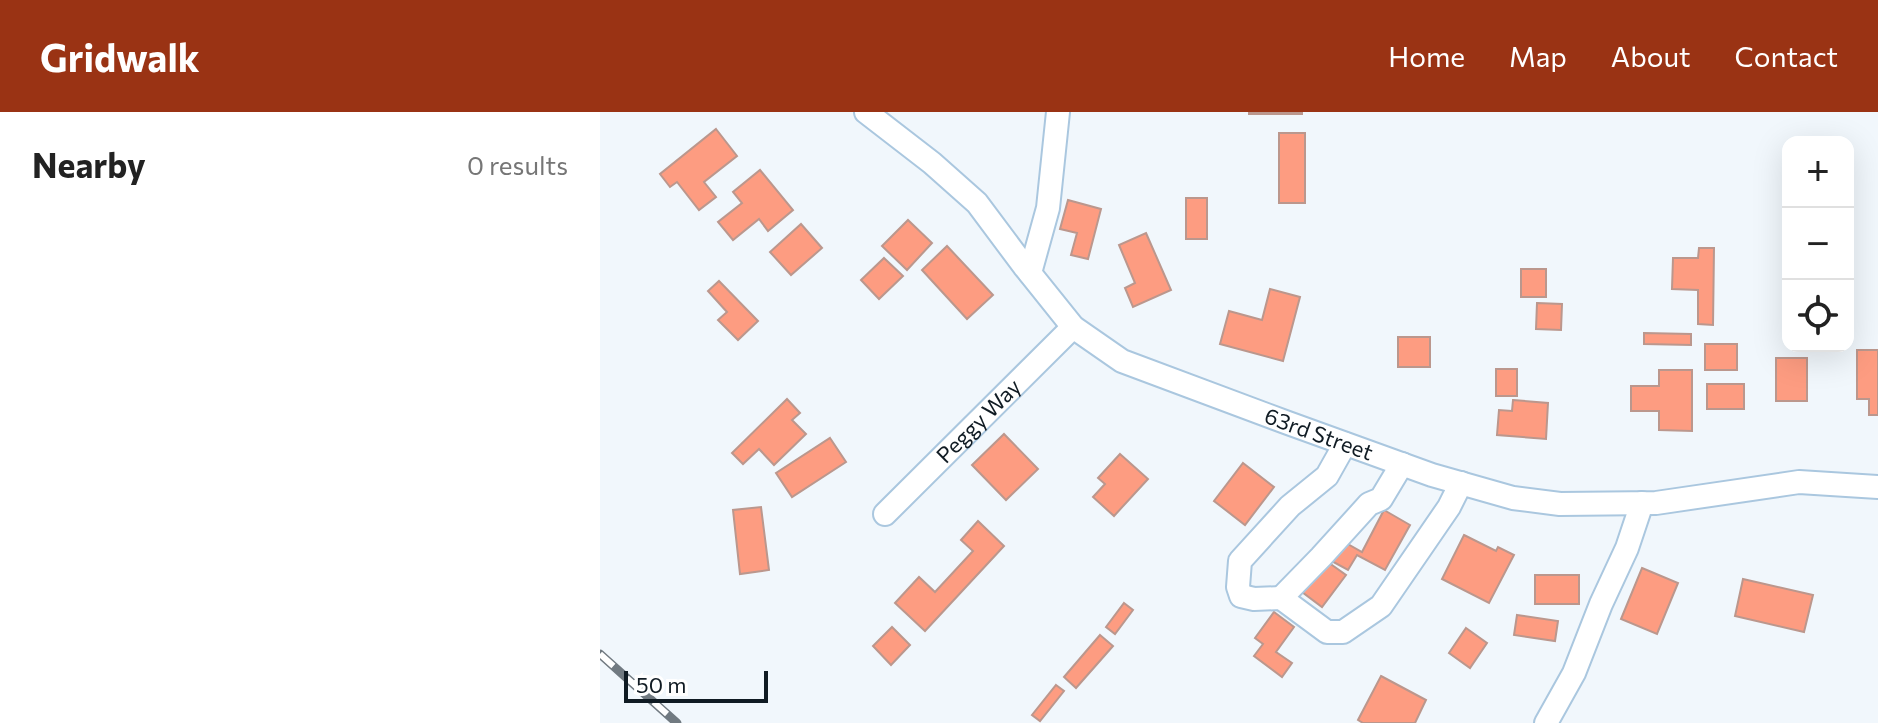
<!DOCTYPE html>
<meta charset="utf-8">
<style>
:root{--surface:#fff;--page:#f6f6f6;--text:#222;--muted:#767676;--line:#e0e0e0;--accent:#9a3314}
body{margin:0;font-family:Commissioner,sans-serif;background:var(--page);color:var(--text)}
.controls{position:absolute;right:24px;top:24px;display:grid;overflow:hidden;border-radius:16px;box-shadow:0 8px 32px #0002}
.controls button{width:72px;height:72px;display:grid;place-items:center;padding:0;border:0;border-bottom:2px solid var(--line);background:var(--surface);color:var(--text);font:40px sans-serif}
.scale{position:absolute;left:24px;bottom:20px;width:144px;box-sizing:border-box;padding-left:8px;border:4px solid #101b23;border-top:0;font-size:22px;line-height:28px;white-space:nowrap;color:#101b23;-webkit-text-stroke:6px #fff;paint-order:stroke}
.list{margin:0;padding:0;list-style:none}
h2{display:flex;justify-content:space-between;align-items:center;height:104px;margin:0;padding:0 32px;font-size:34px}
h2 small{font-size:26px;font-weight:400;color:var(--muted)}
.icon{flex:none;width:44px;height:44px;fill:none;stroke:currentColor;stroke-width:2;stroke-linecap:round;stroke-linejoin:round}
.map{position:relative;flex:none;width:1278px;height:611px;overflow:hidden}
header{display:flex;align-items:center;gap:48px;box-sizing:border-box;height:112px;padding:0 40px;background:var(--accent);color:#fff}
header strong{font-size:38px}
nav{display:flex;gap:44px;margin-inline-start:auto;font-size:28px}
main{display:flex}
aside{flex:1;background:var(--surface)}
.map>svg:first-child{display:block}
.building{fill:#fd9c81;stroke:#bb978d;stroke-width:2}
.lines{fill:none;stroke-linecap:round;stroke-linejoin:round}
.minor-casing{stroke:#aac7df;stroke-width:26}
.minor{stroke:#fff;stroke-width:22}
.rail-casing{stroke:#717a81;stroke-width:9}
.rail{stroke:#fff;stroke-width:6;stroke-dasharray:18;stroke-linecap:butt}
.labels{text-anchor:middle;stroke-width:7;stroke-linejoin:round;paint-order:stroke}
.street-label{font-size:22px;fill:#101b23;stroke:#fff}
</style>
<header>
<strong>Gridwalk</strong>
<nav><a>Home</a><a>Map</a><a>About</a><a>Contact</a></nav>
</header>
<main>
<aside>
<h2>Nearby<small>0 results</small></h2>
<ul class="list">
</ul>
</aside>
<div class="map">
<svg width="1278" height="611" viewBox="0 0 1278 611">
<rect width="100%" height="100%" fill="#f1f7fc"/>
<g class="building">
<rect x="649" y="0" width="53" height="2"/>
<polygon points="116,17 137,44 104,70 116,85 99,98 77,70 70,75 60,62"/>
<rect x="679" y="21" width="26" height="70"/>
<polygon points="160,58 193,98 168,119 159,107 133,128 118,110 142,91 133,80"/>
<rect x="586" y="86" width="21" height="41"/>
<polygon points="468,88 501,97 488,147 471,143 477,121 460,117"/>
<polygon points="308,108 332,131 307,158 282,134"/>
<polygon points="201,112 222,136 191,163 170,140"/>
<polygon points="546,121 571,178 533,195 525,176 535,171 519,133"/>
<polygon points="347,134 393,183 367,207 322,158"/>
<polygon points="1099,136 1114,136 1113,213 1098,212 1098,178 1072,177 1073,146 1098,146"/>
<polygon points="284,146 303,164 279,187 261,168"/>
<rect x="921" y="157" width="25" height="28"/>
<polygon points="119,169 158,209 138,228 118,208 127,200 108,179"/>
<polygon points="670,177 700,185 683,249 620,232 629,199 662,208"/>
<polygon points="937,191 962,192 961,218 936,217"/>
<polygon points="1044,221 1091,222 1091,233 1044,232"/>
<rect x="798" y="225" width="32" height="30"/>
<rect x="1105" y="232" width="32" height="26"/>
<polygon points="1257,238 1278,238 1278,303 1269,303 1269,287 1257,287"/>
<rect x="1176" y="246" width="31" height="43"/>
<rect x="896" y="257" width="21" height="27"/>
<polygon points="1059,258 1092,258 1092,319 1059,318 1059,299 1031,299 1031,274 1059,274"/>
<rect x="1107" y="272" width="37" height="25"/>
<polygon points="187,287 200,301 192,308 206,322 174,353 159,337 143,352 132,341"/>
<polygon points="913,288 948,291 946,327 897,323 899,298 912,299"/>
<polygon points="404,322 438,357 406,388 372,353"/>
<polygon points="230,326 246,350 192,385 176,361"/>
<polygon points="520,342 548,367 514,404 493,385 505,372 498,366"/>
<polygon points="643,351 674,375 645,413 614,389"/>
<polygon points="161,395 169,458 140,462 133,398"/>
<polygon points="784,398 810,413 785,458 757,443 748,458 728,447 739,427 762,440"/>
<polygon points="378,409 404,434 325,519 295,491 319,465 335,480 373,439 361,428"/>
<polygon points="864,423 896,439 898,435 914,443 889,491 842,467"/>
<polygon points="725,448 746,463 722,495 702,480"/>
<polygon points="1042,456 1078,471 1057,522 1021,507"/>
<rect x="935" y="463" width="44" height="29"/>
<polygon points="1143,467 1213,483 1204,520 1135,504"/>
<polygon points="524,491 533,498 515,522 506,515"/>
<polygon points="674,500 694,515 676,540 692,551 682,565 654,544 663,532 655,526"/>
<polygon points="917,503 958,509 955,529 914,523"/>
<polygon points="292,515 310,533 291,553 273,534"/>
<polygon points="866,516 887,531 870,556 849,541"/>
<polygon points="500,523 513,534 476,576 464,565"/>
<polygon points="781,564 826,588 815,611 763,611 758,608"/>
<polygon points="456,573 464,579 440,609 432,603"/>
</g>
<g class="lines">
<g class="minor-casing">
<g id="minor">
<path id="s1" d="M266,0L332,51L377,91L424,154L473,215L522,249L688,311L832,363L913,386L960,392L1056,391L1199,370L1278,375"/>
<polyline points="430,161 448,96 458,0"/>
<polyline points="802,352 781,387 769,392 721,445 681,486 727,520 743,520 781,494 849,395 861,371"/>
<path id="s2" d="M285,402L473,215"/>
<polyline points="681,486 654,487 641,484 638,475 640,449 690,394 727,364 745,332"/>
<polyline points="946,611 974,561 1001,492 1027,436 1042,391"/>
</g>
</g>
<use href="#minor" class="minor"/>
<g class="rail-casing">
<polyline id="rail" points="0,542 77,611"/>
</g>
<use href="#rail" class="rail"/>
</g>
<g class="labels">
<g class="street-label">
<text dy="8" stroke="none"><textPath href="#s2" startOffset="132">Peggy Way</textPath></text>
<text dy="8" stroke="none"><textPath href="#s1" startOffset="570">63rd Street</textPath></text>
</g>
</g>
</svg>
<div class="controls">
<button>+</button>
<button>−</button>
<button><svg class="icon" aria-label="locate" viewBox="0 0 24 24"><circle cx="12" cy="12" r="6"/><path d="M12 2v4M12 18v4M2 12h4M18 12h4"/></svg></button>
</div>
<div class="scale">50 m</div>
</div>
</main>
